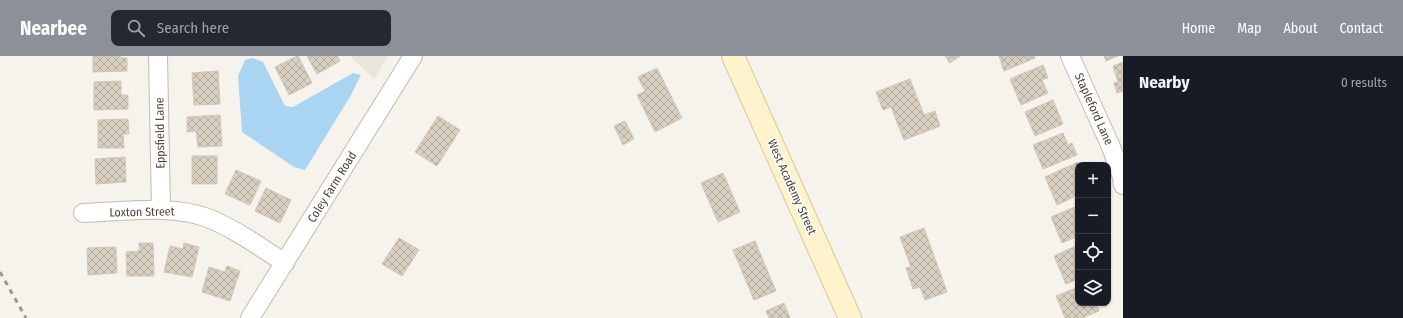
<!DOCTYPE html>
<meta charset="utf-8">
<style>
:root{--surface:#171b24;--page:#242831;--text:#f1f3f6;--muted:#9ea1a6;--line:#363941;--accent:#8c9099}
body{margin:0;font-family:"Fira Sans Condensed",sans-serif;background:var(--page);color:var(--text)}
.controls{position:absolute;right:12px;bottom:12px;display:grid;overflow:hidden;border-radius:8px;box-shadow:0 1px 3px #0004}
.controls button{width:36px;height:36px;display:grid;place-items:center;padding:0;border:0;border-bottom:1px solid var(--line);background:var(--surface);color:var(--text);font:20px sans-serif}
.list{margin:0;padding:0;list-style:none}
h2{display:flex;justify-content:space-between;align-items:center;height:52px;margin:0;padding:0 16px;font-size:17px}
h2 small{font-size:13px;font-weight:400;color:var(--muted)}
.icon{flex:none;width:22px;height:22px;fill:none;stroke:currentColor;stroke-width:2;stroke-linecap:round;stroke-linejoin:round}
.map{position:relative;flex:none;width:1123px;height:262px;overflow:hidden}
header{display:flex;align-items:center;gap:24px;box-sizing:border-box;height:56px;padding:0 20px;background:var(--accent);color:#fff}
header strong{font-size:19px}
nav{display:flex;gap:22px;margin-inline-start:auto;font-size:14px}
.search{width:280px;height:36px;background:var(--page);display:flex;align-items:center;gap:10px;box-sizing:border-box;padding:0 14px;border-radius:8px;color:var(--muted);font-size:15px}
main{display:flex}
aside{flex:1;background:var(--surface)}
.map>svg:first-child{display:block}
.residential{fill:#eae5da}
.water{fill:#a9d4f2}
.building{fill:url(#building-cross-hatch);stroke:#d3c7b4}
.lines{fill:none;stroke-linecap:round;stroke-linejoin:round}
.minor-casing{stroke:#c2bbae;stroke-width:20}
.secondary-casing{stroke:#d6c79b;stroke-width:24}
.minor{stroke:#fff;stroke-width:18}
.secondary{stroke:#fff3cd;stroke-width:22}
.rail{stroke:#9a9a9a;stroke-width:3;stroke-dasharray:5 5;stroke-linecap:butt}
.labels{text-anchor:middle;stroke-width:3;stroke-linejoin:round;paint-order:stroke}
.street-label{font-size:12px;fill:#4b4439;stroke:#fff}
</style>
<header>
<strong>Nearbee</strong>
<div class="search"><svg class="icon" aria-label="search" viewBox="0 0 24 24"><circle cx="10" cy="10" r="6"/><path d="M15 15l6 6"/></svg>Search here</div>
<nav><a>Home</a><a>Map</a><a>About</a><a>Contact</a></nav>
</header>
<main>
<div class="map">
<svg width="1123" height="262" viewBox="0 0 1123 262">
<defs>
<pattern id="building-cross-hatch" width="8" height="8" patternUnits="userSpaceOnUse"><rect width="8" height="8" fill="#d8cfc1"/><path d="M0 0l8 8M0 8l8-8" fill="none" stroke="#b1aa9e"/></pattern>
</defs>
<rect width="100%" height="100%" fill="#f6f3ec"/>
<polygon class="residential" points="350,0 388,0 374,23"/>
<polygon class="water" points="253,2 263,6 285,50 293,51 353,17 361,19 351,39 305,114 294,111 242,76 238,20 245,4"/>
<g class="building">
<polygon points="93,0 120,0 120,2 127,2 127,15 93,16"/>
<polygon points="297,0 298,0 312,27 289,39 275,11"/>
<polygon points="307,0 337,0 340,5 317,18"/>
<polygon points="945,0 960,0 950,7"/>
<polygon points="999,0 1034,0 1035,2 1004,15"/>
<polygon points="1104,0 1118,0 1106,5"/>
<polygon points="1123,6 1123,35 1117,37 1114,27 1118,26 1113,10"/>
<polygon points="1043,9 1048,22 1042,24 1048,37 1021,49 1010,23"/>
<polygon points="657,12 682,62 655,76 637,39 645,35 638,21"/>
<polygon points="218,15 220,48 194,49 192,17"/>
<polygon points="910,23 924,59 935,55 940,70 904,84 891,51 883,54 876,36"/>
<polygon points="121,25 121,39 128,39 128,53 94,54 94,26"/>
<polygon points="1053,44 1063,68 1035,80 1025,56"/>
<polygon points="220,59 222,90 198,91 196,75 187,76 187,61"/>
<polygon points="438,60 460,74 437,110 415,96"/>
<polygon points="128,63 129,78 123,78 124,92 98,92 98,64"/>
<polygon points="625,65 634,83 623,89 614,70"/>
<polygon points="1063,77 1068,89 1072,87 1077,99 1043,113 1033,89"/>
<rect x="192" y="100" width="25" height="28"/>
<polygon points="125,101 126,126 96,128 95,103"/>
<polygon points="1078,106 1080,109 1078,109 1078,139 1057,149 1045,121"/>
<polygon points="236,114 261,125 250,149 225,138"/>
<polygon points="723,117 740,156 718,166 701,127"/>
<polygon points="266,132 291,144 280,167 255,155"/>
<polygon points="1077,150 1078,180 1062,187 1051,161"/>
<polygon points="924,172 947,236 925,244 920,231 913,233 906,212 911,211 900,181"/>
<polygon points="399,182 419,194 402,220 382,208"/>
<polygon points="755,185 776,235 754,244 733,194"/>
<polygon points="139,187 153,187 154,220 127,220 126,196 139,195"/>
<polygon points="184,187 199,191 192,221 164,216 170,190 183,193"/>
<polygon points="1078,189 1078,223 1066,228 1054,200"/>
<polygon points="116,191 117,217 88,219 87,192"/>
<polygon points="227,210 240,215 230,245 202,236 209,211 225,216"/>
<polygon points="1078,231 1078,247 1096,247 1099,255 1082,262 1065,262 1056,240"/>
<polygon points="784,247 790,262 769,262 766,255"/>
</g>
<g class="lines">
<g class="minor-casing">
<g id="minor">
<polyline points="158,0 161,154"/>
<polyline points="1070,0 1111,91 1122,121 1123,129"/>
<path d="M83,157C121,156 172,148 208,162C235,173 260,191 285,207"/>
<polyline points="250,262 413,0"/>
</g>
</g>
<g class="secondary-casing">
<polyline id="secondary" points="733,0 850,262"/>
</g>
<use href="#minor" class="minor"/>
<use href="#secondary" class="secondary"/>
<polyline class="rail" points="0,216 26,262"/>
</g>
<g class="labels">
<g class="street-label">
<text transform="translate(1094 53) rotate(66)" y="4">Stapleford Lane</text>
<text transform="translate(160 77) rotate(-91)" y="4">Eppsfield Lane</text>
<text transform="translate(332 131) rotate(-58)" y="4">Coley Farm Road</text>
<text transform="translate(792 131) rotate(66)" y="4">West Academy Street</text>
<text transform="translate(142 156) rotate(-1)" y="4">Loxton Street</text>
</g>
</g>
</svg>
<div class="controls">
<button>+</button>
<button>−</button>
<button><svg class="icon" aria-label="locate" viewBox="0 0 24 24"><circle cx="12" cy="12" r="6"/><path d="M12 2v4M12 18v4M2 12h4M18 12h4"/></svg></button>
<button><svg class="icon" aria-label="layers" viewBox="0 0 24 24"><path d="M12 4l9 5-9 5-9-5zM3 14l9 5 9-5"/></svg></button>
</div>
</div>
<aside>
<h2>Nearby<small>0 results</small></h2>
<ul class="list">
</ul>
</aside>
</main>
